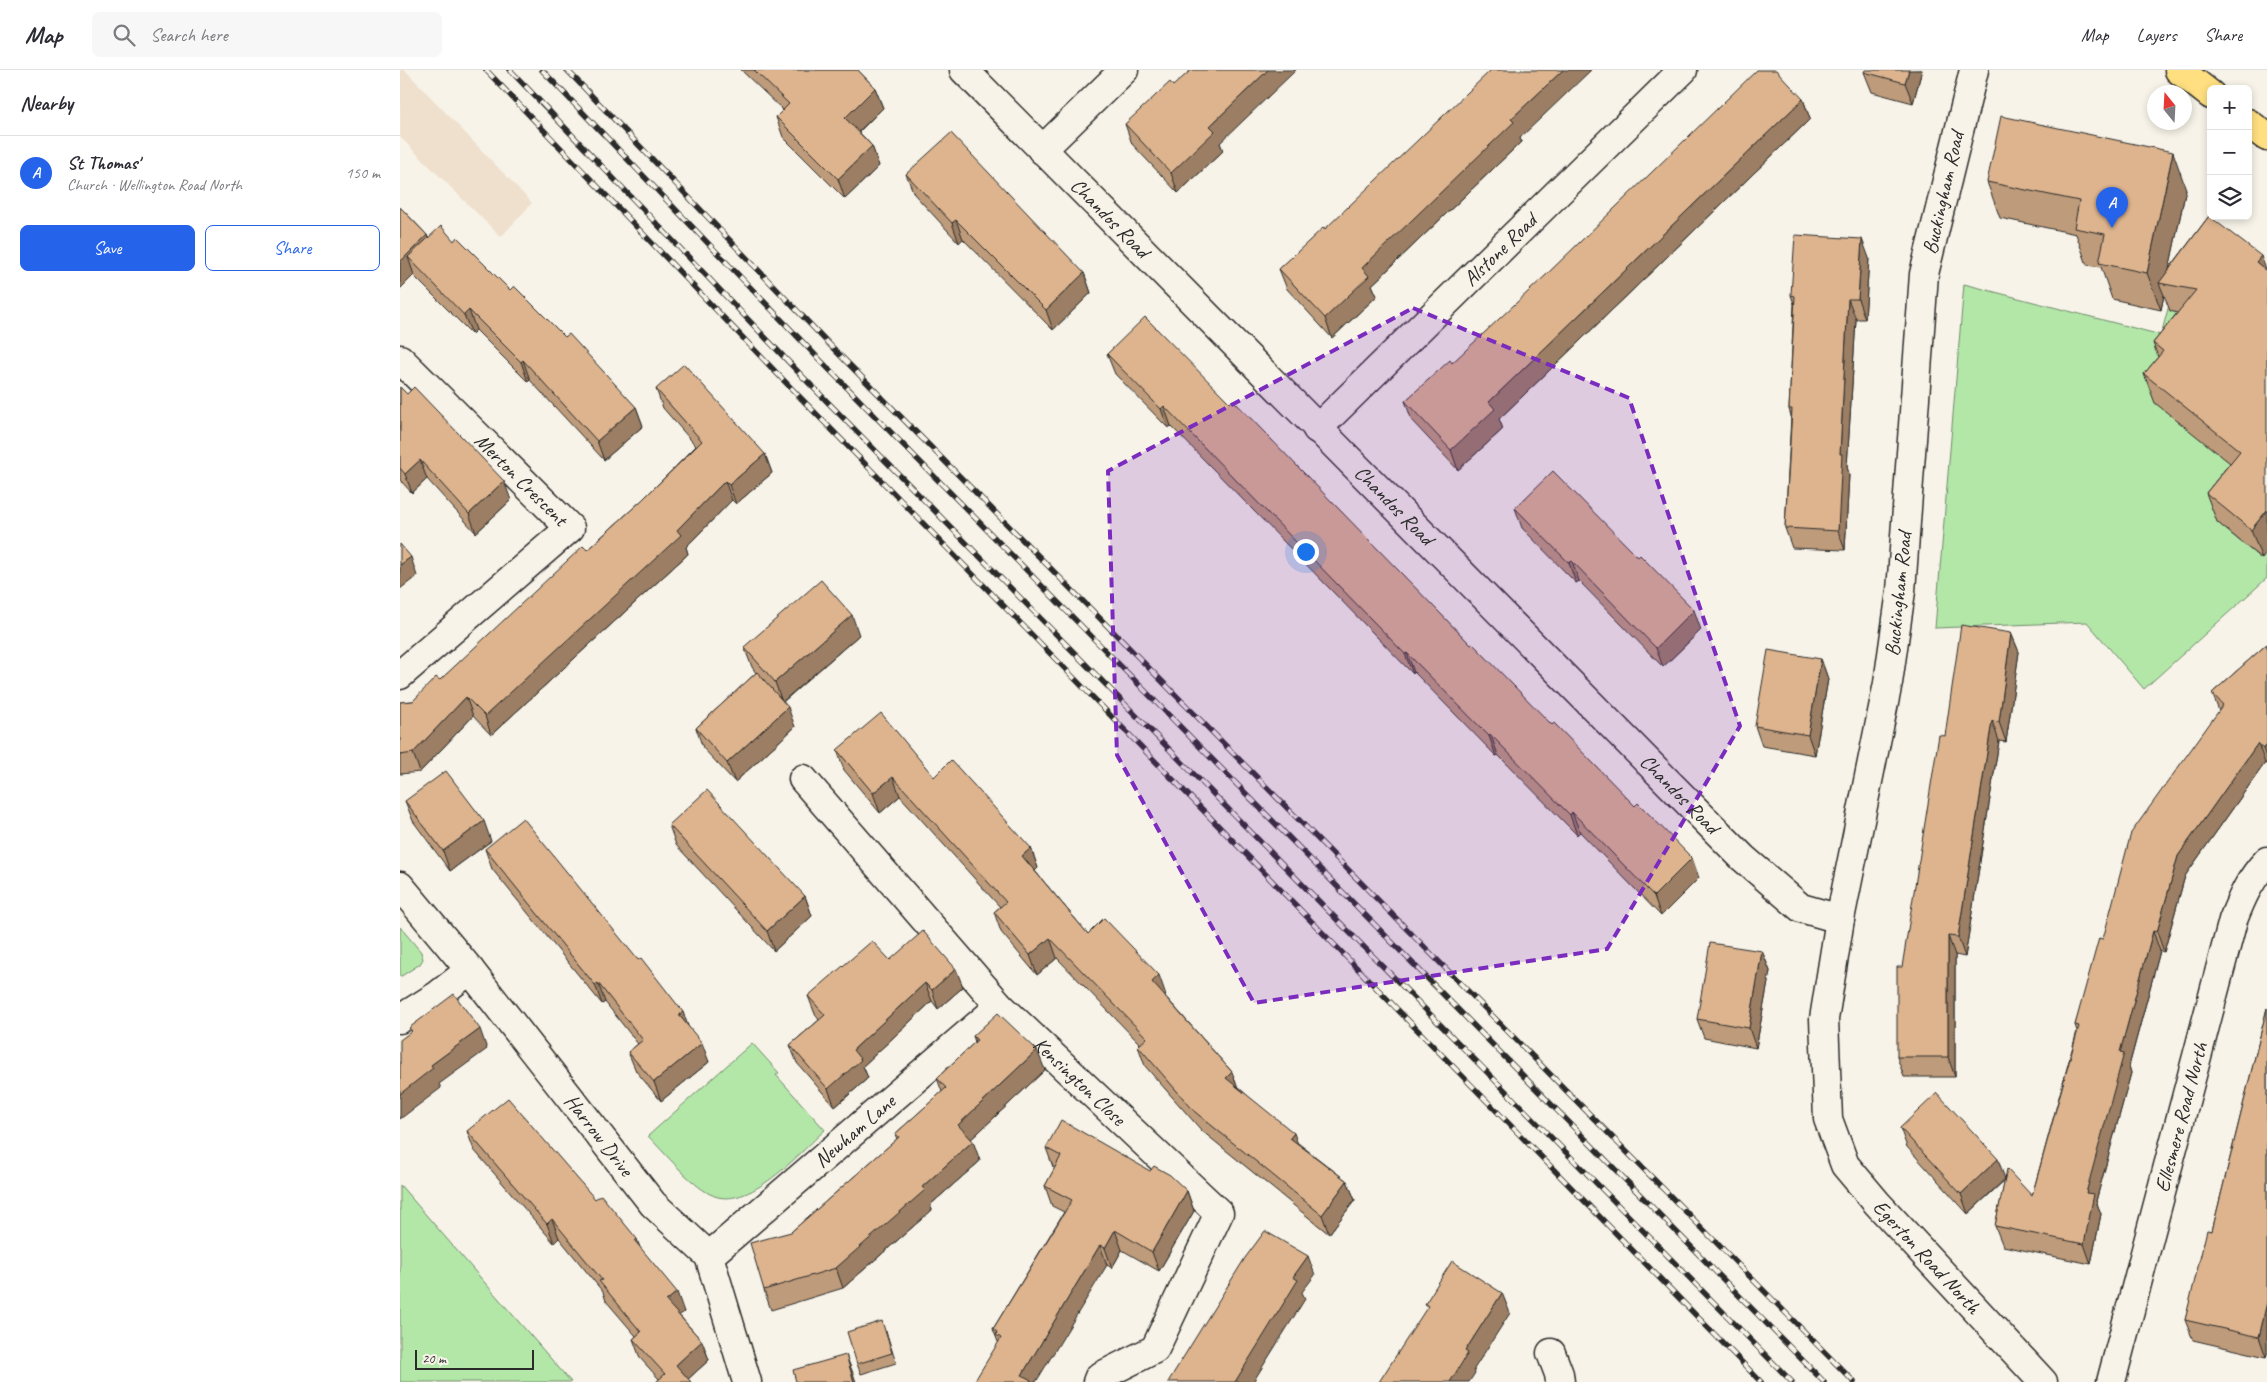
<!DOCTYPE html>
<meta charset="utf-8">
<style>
:root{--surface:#fff;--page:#f7f7f7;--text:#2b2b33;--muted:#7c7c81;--line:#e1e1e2;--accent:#2563eb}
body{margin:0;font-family:Caveat,sans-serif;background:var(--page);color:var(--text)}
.controls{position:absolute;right:15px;top:15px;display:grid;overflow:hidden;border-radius:8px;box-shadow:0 2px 8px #0003}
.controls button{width:45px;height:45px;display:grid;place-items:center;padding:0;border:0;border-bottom:1px solid var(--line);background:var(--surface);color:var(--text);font:25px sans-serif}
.compass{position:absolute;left:1747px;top:15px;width:45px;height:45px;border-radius:50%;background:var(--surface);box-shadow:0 2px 8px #0003;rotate:342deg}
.scale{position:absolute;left:15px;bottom:12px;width:119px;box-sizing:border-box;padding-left:5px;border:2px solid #2b2b2b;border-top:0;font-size:14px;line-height:18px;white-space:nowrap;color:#2b2b2b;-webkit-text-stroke:4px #f7f3e8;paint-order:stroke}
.you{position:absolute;left:905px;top:481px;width:18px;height:18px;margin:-12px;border:4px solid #fff;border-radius:50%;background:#1a73e8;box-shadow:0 0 0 8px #1a73e833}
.badge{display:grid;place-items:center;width:32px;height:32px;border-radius:50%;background:var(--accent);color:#fff;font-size:16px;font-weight:700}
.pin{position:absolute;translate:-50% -41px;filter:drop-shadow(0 1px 2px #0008)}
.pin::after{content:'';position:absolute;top:26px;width:18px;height:15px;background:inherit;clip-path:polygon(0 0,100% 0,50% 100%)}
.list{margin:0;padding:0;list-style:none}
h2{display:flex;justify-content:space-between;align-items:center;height:65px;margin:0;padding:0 20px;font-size:21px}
h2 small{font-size:16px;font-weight:400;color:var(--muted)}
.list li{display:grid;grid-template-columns:32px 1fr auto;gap:15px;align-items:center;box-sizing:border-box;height:75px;padding:0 20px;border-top:1px solid var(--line)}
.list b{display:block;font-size:19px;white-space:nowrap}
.list p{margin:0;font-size:16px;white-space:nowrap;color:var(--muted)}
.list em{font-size:16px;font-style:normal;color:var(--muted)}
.actions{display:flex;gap:10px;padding:15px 20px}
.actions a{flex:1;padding:11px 0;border:1px solid var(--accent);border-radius:8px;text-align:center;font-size:18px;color:var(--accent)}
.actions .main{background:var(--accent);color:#fff}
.icon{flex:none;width:28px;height:28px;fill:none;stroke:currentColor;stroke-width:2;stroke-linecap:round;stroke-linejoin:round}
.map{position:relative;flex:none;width:1867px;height:1312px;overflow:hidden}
header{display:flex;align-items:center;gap:30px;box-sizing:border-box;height:70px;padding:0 25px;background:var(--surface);border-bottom:1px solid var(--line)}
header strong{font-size:24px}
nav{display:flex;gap:28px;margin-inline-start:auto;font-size:18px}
.search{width:350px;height:45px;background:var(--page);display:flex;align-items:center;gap:12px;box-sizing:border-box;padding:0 18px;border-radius:8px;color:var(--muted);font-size:19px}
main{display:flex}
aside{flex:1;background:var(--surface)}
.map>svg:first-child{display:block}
.built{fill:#efe0cd}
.green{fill:#b3e7a8;stroke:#6f896a}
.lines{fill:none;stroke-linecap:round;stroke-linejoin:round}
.street-casing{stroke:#2b2b2b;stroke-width:31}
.highway-casing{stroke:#2b2b2b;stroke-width:31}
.street{stroke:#f7f3e8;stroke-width:28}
.highway{stroke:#ffdf80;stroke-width:28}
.rail-casing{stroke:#2b2b2b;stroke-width:5.5}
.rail{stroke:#f7f3e8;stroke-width:4;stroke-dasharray:11;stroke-linecap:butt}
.wall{fill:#be9b7a;stroke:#2b2b2b}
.shaded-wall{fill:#9b7e63;stroke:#2b2b2b}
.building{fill:#ddb48e;stroke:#2b2b2b}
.marked{fill:#7b2cbf;fill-opacity:0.2;stroke:#7b2cbf;stroke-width:4;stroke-dasharray:10 6;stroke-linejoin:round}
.labels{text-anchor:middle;stroke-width:5;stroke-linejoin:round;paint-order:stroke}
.street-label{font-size:21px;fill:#2b2b2b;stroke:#f7f3e8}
</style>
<header>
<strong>Map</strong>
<div class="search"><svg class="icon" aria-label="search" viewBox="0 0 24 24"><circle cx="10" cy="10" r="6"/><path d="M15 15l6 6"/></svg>Search here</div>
<nav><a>Map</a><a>Layers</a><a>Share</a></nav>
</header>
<main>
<aside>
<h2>Nearby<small></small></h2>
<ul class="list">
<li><span class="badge">A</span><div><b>St Thomas'</b><p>Church · Wellington Road North</p></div><em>150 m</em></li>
</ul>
<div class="actions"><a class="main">Save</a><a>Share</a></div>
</aside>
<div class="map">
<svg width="1867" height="1312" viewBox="0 0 1867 1312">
<rect width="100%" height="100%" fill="#f7f3e8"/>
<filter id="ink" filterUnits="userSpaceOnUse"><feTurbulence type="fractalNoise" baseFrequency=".02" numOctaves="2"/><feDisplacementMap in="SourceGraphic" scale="10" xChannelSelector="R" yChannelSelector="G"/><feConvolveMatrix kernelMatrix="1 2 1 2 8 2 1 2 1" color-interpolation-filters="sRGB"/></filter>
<g filter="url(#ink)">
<polygon class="built" points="0,0 5,0 132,133 101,167 0,67"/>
<g class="green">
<polygon points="1564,214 1761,265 1773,220 1853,344 1817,452 1861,489 1867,482 1867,508 1744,619 1687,552 1535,558"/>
<polygon points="0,857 21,882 23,889 20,894 0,907"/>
<path d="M352,973L379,1003L376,1005L425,1060C400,1082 348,1144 310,1124C290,1114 265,1083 248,1066Z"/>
<polygon points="0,1115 171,1312 0,1312"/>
</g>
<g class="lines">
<g class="street-casing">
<g id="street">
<path id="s1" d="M564,0L1343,788L1401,838L1440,849"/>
<path id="s2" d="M1574,0L1524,204L1501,521L1488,613L1440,849L1424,949L1428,1049L1445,1095L1477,1133L1643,1312"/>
<polyline points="642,80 724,0"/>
<path id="s3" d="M0,289L170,458L0,605"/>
<path id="s4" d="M917,359L1283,0"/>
<path id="s5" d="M403,709L600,936L819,1143L755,1279L699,1307L697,1312"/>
<polyline points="0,816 70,900"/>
<path id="s6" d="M0,949L38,925L70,900L253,1134L309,1186L347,1312"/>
<path id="s7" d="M309,1186L600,936"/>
<polyline points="1151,1283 1159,1304 1160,1312"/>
<path id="s8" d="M1711,1312L1833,850C1842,827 1850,809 1867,791"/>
</g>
</g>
<g class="highway-casing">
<g id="highway">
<polyline points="1779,0 1811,25"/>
<polyline points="1848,53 1867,67"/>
</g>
</g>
<use href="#street" class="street"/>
<use href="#highway" class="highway"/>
<g class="rail-casing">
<g id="rail">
<polyline points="86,0 392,319 1361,1312"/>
<polyline points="110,0 402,306 1392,1312"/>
<polyline points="142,0 417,287 1424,1312"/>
<polyline points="167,0 430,275 1454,1312"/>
</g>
</g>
<use href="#rail" class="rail"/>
</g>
<g class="wall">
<polygon points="341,0 458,0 475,18 483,38 459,62 472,76 479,96 445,129 383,67 376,47 383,40"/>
<polygon points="1522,0 1513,33 1472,22 1464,2"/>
<polygon points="1403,29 1410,49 1099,349 1103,359 1058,400 1012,351 1005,331 1052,293"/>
<polygon points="725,54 820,73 823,81 778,123 732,74"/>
<polygon points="1120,68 1121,72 972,215 977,226 932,268 887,219 879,199 925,159"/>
<polygon points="506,104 684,203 691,223 653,260 563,169 559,173 514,124"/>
<polygon points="1587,112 1786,119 1769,199 1809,146 1862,489 1817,452 1806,423 1830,393 1755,333 1744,304 1758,287 1753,273 1777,243 1770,241 1764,225 1761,240 1712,229 1701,197 1687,195 1676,164 1600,148"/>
<polygon points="0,137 27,165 28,168 54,171 110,220 165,267 236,337 243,356 204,390 130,310 128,312 76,260 72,264 15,207 14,205 0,219"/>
<polygon points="1469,188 1465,249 1456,249 1447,397 1449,404 1445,480 1392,478 1385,458 1391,346 1389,339 1394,234 1391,225"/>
<polygon points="707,284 830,333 1071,575 1299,808 1261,846 1180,762 1177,765 1098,685 1096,686 1014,602 1013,604 771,356 768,358 715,304"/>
<polygon points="0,317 111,430 76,463 27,409 12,423 0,410"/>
<polygon points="256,319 365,384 372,403 336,434 332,430 286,477 288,484 91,665 73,646 20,702 0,704 0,632 13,631 40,610 187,480 241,431 296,376 263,338"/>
<polygon points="1115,438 1301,560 1263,597 1179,511 1176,513 1122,458"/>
<polygon points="1611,563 1619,582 1606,672 1599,671 1565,887 1555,885 1555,1007 1504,1007 1497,987 1545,666"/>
<polygon points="459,565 383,632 395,657 335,712 303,678 296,658 356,603 352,597 344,577"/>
<polygon points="1867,574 1867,695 1865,693 1785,806 1764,882 1760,881 1729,996 1731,1003 1696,1131 1701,1144 1691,1194 1603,1176 1595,1156 1605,1110 1568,1144 1507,1077 1500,1058 1605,1108 1632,1126 1677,961 1675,955 1703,869 1819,641 1812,623"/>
<polygon points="1421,589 1428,609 1415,685 1362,676 1355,656"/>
<polygon points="437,680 534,707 631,778 638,798 635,801 688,864 766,925 765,926 832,1002 837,1016 898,1073 947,1111 955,1130 929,1164 802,1061 745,996 738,976 740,974 657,888 637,905 601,862 594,842 600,837 500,726 480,743 444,700"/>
<polygon points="5,731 91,771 50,801 13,751"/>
<polygon points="269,755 405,826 412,846 374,881 276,775"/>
<polygon points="85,779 289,958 309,992 261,1031 236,1001 228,982 238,974 205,932 202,934 92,799"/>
<polygon points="1362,881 1370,901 1356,978 1304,968 1297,949"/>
<polygon points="490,890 563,917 538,939 532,931 463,996 468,1008 435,1037 397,993 390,975 419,950 415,944 408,926"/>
<polygon points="1867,938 1867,1284 1866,1287 1793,1270 1785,1250 1812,1161"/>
<polygon points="573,966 645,1000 571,1069 580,1091 530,1135 532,1140 443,1218 371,1240 364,1220 391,1162 497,1069 495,1064 542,1022 537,1008 575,972"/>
<polygon points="67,1061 195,1129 240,1178 284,1242 279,1245 302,1271 309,1290 288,1309 259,1309 240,1288 233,1269 236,1266 206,1231 203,1222 159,1168 154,1173 74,1080"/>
<polygon points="646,1078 787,1121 794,1141 759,1201 722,1180 712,1198 707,1195 598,1272 593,1259 664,1142 652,1136 645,1116 655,1098 653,1097"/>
<polygon points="486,1261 496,1293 461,1304 457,1294"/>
</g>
<g class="shaded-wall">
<polygon points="868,0 896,0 820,73 823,81 778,123 771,103 810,56"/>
<polygon points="1163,0 1191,0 1120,68 1121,72 972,215 977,226 932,268 925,248 962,198 1111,49"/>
<polygon points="1509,0 1522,0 1513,33 1505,13"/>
<polygon points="475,18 483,38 452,68 445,48"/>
<polygon points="1403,29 1410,49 1099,349 1103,359 1058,400 1051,380 1089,332"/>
<polygon points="472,76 479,96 445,129 438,109"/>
<polygon points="1773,82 1786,119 1766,214 1759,213 1764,225 1761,240 1747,203"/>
<polygon points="556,150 563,169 559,173 552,153"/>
<polygon points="27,165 34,185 8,187 14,205 0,219 0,192"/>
<polygon points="1462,169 1469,188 1465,249 1458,229"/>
<polygon points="1861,186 1867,202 1856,192"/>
<polygon points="684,203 691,223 653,260 646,240"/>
<polygon points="1448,229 1456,249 1447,397 1449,404 1445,480 1438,461 1440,384"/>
<polygon points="69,240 76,260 72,264 64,245"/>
<polygon points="123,290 130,310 128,312 121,292"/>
<polygon points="764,336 771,356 768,358 761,339"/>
<polygon points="236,337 243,356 204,390 197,371"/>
<polygon points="365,384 372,403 336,434 329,415"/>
<polygon points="20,390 27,409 12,423 5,404"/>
<polygon points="104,411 111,430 76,463 69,444"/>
<polygon points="325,411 332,430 286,477 288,484 91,665 85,646 277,460"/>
<polygon points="1867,440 1867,482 1862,489 1851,460"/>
<polygon points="11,487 17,506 0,519 0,495"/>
<polygon points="1172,491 1179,511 1176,513 1169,493"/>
<polygon points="1294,540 1301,560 1263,597 1256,578"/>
<polygon points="452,545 459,565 382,632 375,612"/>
<polygon points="1611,563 1619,582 1606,672 1599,652"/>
<polygon points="1007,583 1014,602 1013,604 1005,584"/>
<polygon points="1421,589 1428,609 1415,685 1408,665"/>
<polygon points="66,627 73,646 20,702 13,683"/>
<polygon points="388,637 395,657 335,712 327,693"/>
<polygon points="1592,651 1599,671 1565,887 1558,867"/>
<polygon points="1091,665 1098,685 1096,686 1089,666"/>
<polygon points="1858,673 1865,693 1785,806 1764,882 1757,862 1778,786"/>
<polygon points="1867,675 1867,690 1863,679"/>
<polygon points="493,707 500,726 480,743 473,723"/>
<polygon points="1172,742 1180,762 1177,765 1170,745"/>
<polygon points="84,751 91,771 50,801 43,781"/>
<polygon points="631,778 638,798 630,806 622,786"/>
<polygon points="1292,788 1299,808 1261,846 1254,826"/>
<polygon points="405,826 412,846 374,881 367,861"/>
<polygon points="1753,861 1760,881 1729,996 1731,1003 1696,1131 1701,1144 1691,1194 1684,1174 1686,1123 1720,982"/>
<polygon points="1548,866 1555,885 1555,1007 1548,987"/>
<polygon points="650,868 657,888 637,905 630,885"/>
<polygon points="1362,881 1370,901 1356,978 1349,958"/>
<polygon points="556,899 563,917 538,939 532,920"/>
<polygon points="759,905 766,925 759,931 752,912"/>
<polygon points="198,913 205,932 202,934 195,915"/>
<polygon points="525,913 532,931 463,996 468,1008 435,1037 428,1019 453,980"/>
<polygon points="283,942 290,961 279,945"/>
<polygon points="80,959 87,979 39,1014 41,1018 0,1049 0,1024 31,995"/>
<polygon points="302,973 309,992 261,1031 254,1012"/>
<polygon points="637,980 645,1000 565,1075 558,1055"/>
<polygon points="832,1002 839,1022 826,1008"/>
<polygon points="894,1063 901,1083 890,1068"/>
<polygon points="573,1071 580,1091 530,1135 532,1140 443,1218 436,1198 522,1117"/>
<polygon points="1598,1089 1605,1109 1568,1144 1561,1124"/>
<polygon points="947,1111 955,1130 929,1164 922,1145"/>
<polygon points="787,1121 794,1141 759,1201 752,1182"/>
<polygon points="152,1149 159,1168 154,1173 147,1154"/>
<polygon points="715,1160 722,1180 712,1198 705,1178"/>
<polygon points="237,1169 244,1189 235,1171"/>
<polygon points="700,1175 707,1195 636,1312 624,1312 622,1305"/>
<polygon points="908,1186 915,1205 902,1222 905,1229 853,1312 835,1312 893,1207"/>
<polygon points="277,1222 284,1242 273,1250 266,1231"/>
<polygon points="1102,1223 1110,1243 1074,1299 1075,1303 1069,1312 1050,1312 1065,1281"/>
<polygon points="1867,1232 1867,1284 1866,1287 1859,1267"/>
<polygon points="302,1271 309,1290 285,1312 276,1295"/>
<polygon points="446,1285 453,1303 456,1312 454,1312"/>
</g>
<g class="building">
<polygon points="354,0 458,0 475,18 445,48 472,76 438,109 376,47 389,34"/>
<polygon points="791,0 868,0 810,56 815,61 771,103 725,54 770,12 773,16"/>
<polygon points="1091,0 1163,0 1111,49 1114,52 962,198 969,206 925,248 879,199 924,157 925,159"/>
<polygon points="1357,0 1376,0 1403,29 1089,332 1095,339 1051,380 1005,331 1050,290 1052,293 1145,206"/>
<polygon points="1465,0 1509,0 1505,13 1464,2"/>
<polygon points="1601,46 1773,82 1747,203 1699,193 1705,164 1674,158 1679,131 1587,112"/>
<polygon points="551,63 684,203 646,240 556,150 552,153 506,104"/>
<polygon points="0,137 27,165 0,192"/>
<polygon points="1809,146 1861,186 1856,192 1867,201 1867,440 1851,460 1806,423 1840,381 1744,304 1763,281 1753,273 1796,220 1759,213"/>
<polygon points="41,156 54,171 57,167 110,220 114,216 165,267 169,264 236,337 197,371 123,290 121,292 69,240 64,245 8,187"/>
<polygon points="1395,165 1462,169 1458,229 1448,229 1440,384 1442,384 1438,461 1385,458 1392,339 1389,339 1395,226 1391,225"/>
<polygon points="745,247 830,333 833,330 1071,575 1073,574 1152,655 1154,653 1235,736 1238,733 1292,788 1254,826 1172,742 1170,745 1091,665 1089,666 1007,583 1005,584 764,336 761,339 707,284"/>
<polygon points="284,294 365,384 329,415 325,411 277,460 281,465 85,646 66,627 13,683 0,685 0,632 13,631 36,607 40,610 183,476 187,480 241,431 302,371 256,319"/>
<polygon points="0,317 7,324 14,317 104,411 69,444 20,390 5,404 0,398"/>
<polygon points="1153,401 1238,487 1240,485 1294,540 1256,578 1172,491 1169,493 1115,438"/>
<polygon points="0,474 11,487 0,495"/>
<polygon points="421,510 452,545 375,612 344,577"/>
<polygon points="1561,555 1611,563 1599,652 1592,651 1558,867 1548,866 1548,987 1497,987 1497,897 1502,897 1539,665 1545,666"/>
<polygon points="1867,574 1867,675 1863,679 1858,673 1778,786 1757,862 1753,861 1720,982 1724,983 1686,1123 1694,1124 1684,1174 1595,1156 1607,1099 1632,1126 1679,956 1675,955 1699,868 1703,869 1731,763 1823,635 1812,623"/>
<polygon points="1368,580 1421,589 1408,665 1355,656"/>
<polygon points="357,602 388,637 327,693 296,658"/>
<polygon points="481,643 534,707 551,690 631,778 622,786 688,864 704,848 759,905 752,912 832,1002 826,1008 894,1063 890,1068 947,1111 922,1145 795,1042 738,976 747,968 650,868 630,885 594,842 606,832 493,707 473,723 437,680"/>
<polygon points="46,701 84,751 43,781 5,731"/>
<polygon points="307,720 405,826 367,861 269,755"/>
<polygon points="123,748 238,890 241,888 283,942 279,945 302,973 254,1012 228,982 243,970 198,913 195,915 85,779"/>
<polygon points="523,861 556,899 532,920 525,913 453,980 461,990 428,1019 390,975 425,945 408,926 472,871 490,890"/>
<polygon points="1310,873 1362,881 1349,958 1297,949"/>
<polygon points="54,924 80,959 31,995 33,998 0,1024 0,970 12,961 9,958"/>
<polygon points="1867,938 1867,1232 1859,1267 1785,1250 1807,1160 1812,1161"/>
<polygon points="598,943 637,980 558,1055 573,1071 522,1117 525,1120 436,1198 364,1220 350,1173 391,1162 499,1067 495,1064 546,1018 537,1008 577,970 573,966"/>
<polygon points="1537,1023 1598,1089 1561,1124 1500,1058"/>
<polygon points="108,1028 195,1129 201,1125 237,1169 235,1171 277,1222 266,1231 302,1271 276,1295 291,1312 256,1312 265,1304 233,1269 241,1262 199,1211 202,1210 152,1149 147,1154 67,1061"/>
<polygon points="661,1050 750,1101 754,1096 770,1105 787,1121 752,1182 715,1160 705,1178 700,1175 622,1305 631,1310 630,1312 574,1312 601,1268 596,1265 597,1262 593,1259 672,1130 645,1116 661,1086 646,1078"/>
<polygon points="865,1161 908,1186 893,1207 898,1210 835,1312 768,1312 845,1188"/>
<polygon points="1052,1191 1102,1223 1065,1281 1068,1283 1050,1312 979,1312 1028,1236 1025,1234"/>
<polygon points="482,1251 492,1283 457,1294 447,1262"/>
<polygon points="446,1285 454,1312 396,1312 393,1300"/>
</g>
</g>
<path class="marked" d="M1013,238L1229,328L1340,656L1207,879L854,933L717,685L708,401Z"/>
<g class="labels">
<g class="street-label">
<text transform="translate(1543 123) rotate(-77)" y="7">Buckingham Road</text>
<text dy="7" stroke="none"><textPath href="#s1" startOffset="208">Chandos Road</textPath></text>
<text dy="7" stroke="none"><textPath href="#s4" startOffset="256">Alstone Road</textPath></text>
<text dy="7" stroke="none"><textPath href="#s3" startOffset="171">Merton Crescent</textPath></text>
<text dy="7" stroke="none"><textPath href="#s1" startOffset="612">Chandos Road</textPath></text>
<text transform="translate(1498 524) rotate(-84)" y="7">Buckingham Road</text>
<text dy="7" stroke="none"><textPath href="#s1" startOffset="1018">Chandos Road</textPath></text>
<text dy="7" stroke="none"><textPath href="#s5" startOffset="410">Kensington Close</textPath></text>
<text dy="7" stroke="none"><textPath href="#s8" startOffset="274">Ellesmere Road North</textPath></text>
<text dy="7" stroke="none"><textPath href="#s7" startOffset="192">Newham Lane</textPath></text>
<text dy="7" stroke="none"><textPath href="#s6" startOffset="295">Harrow Drive</textPath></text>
<text dy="7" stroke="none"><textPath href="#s2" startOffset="1235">Egerton Road North</textPath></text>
</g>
</g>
</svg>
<div class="controls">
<button>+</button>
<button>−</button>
<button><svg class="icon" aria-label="layers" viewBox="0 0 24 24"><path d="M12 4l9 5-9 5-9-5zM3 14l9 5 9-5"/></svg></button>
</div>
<svg class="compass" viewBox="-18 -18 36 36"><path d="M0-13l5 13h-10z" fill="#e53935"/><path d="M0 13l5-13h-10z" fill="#7c7c81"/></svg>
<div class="scale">20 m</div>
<div class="you"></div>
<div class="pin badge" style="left:1712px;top:158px">A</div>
</div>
</main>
